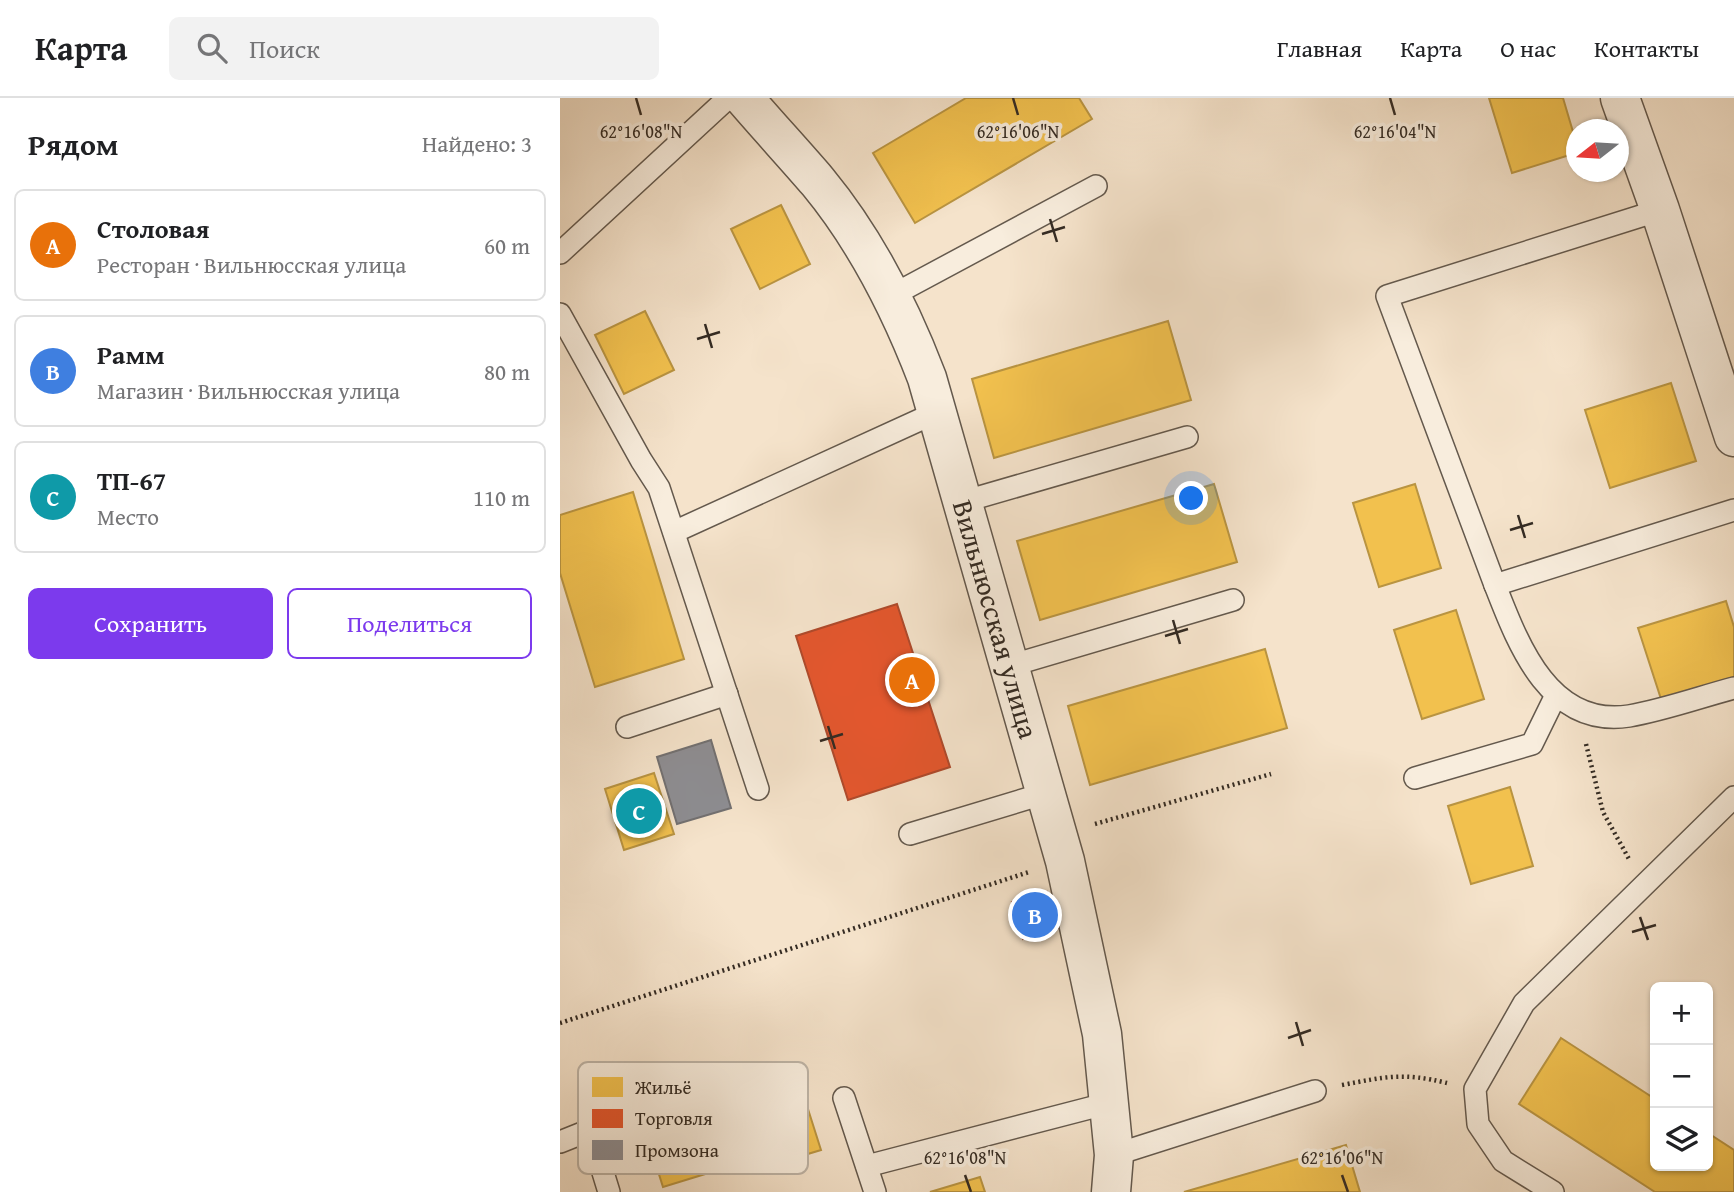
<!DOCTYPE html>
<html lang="ru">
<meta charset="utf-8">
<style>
:root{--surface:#fff;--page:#f2f2f2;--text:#202124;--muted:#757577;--line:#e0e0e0;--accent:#7c3aed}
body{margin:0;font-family:"Gentium Book Plus",serif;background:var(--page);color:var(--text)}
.controls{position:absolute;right:21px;bottom:21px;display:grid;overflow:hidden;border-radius:10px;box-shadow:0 2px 5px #0004}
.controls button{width:63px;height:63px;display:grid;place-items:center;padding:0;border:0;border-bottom:2px solid var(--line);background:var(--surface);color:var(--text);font:35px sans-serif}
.compass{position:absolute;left:1006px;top:21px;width:63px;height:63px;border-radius:50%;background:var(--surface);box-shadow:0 2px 5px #0004;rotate:253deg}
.you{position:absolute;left:632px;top:401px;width:24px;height:24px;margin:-18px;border:5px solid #fff;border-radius:50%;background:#1a73e8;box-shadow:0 0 0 10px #1a73e833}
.badge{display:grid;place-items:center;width:46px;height:46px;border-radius:50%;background:var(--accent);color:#fff;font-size:23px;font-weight:700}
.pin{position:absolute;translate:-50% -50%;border:4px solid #fff;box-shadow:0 2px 7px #0006}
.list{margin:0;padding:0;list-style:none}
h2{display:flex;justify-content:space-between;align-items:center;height:91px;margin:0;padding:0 28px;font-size:30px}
h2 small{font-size:23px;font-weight:400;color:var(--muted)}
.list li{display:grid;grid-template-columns:46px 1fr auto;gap:21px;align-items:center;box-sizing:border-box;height:112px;margin:0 14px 14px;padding:0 14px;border:2px solid var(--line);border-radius:10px}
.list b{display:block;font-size:26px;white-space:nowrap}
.list p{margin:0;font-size:23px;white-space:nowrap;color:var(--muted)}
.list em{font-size:23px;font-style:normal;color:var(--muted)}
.actions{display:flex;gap:14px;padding:21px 28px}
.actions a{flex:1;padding:16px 0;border:2px solid var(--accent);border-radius:10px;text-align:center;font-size:24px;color:var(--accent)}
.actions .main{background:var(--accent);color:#fff}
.icon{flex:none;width:38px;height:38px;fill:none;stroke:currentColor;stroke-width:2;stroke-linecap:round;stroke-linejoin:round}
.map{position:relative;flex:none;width:1174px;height:1094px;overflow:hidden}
header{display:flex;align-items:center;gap:42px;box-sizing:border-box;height:98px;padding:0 35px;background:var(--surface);border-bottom:2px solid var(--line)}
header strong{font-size:33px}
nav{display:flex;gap:38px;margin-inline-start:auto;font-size:24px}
.search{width:490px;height:63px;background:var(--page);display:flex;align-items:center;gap:18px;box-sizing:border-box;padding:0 24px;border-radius:10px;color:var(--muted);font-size:26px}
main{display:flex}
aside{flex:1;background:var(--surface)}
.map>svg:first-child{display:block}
.homes{fill:#f2c14e;stroke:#b99441;stroke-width:2}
.shops{fill:#e4572e;stroke:#af4a2b;stroke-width:2}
.industry{fill:#8d8d92;stroke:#727071;stroke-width:2}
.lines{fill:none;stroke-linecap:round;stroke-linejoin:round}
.service-casing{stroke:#64594d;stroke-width:24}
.minor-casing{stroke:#64594d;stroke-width:41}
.path{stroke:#342b23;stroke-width:4.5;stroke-dasharray:2 3.5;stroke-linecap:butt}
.service{stroke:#f8eddd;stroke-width:21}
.minor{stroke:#f8eddd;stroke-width:38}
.ticks{fill:none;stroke:#342b23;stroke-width:2.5}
.labels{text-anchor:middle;stroke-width:7;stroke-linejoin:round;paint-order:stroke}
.street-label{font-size:28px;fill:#342b23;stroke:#f8eddd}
.key{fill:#f8eddd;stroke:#bdb3a5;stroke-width:2}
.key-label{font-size:19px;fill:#342b23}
.ticks-label{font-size:18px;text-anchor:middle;fill:#342b23;stroke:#f8eddd;stroke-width:7;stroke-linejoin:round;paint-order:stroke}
</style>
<header>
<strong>Карта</strong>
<div class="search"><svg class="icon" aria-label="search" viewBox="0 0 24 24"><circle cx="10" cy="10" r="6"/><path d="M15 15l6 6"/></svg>Поиск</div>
<nav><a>Главная</a><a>Карта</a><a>О нас</a><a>Контакты</a></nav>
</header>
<main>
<aside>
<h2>Рядом<small>Найдено: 3</small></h2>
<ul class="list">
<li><span class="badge" style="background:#e8710a">A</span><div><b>Столовая</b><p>Ресторан · Вильнюсская улица</p></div><em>60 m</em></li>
<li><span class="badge" style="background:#3f7fe0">B</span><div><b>Рамм</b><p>Магазин · Вильнюсская улица</p></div><em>80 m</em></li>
<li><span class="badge" style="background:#0f9aa8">C</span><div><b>ТП-67</b><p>Место</p></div><em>110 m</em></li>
</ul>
<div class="actions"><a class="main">Сохранить</a><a>Поделиться</a></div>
</aside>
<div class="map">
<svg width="1174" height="1094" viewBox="0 0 1174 1094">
<rect width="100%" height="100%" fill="#f5e3cb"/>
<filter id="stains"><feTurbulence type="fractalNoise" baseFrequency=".00286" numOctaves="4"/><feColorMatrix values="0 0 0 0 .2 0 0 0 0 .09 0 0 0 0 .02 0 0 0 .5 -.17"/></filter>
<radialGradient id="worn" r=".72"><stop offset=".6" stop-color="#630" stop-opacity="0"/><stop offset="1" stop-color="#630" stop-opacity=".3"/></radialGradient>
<g class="homes">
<polygon points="406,0 519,0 532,21 355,125 313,55"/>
<polygon points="929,0 1003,0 1016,44 1016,55 952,75"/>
<polygon points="221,107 250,166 200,191 171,131"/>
<polygon points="85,213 114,272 64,296 35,237"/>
<polygon points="608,223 631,302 434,360 412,281"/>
<polygon points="1111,285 1136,363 1050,390 1025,312"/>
<polygon points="654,386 677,464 480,522 457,443"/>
<polygon points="855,386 881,470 819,489 793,405"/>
<polygon points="73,394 124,561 35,589 0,475 0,417"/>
<polygon points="1166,503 1174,529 1174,579 1101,601 1078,530"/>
<polygon points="896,512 924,601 862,621 834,532"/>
<polygon points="705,551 727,630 530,687 508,608"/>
<polygon points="94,675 114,736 64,752 45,691"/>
<polygon points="950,689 973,768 911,786 888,708"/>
<polygon points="1001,940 1095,1001 1095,1068 1148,1068 1148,1035 1174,1052 1174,1094 1095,1094 959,1006"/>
<polygon points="241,989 261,1052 208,1068 188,1005"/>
<polygon points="136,1009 155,1073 103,1089 83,1026"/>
<polygon points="786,1047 800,1094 624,1094"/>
<polygon points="420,1079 425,1094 370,1094"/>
</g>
<g class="shops">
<polygon points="337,506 390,669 288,702 236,538"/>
<polygon points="487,794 498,830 463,841 452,804"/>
</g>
<polygon class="industry" points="151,642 171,710 117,726 97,659"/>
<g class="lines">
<g class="service-casing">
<g id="service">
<polyline points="1100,112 827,198 935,487 1174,412"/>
<polyline points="0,155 168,0"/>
<polyline points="331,198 536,88"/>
<polyline points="0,216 81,362 99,390 198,691"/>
<polyline points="402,404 627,339"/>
<polyline points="114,434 377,314"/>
<path d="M935,487C958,546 989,630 1069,618C1104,612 1140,599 1174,590"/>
<polyline points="449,568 673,502"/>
<polyline points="67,629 167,596"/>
<polyline points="855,680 972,646 996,597"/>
<polyline points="350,736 486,695"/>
<polyline points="284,1000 315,1094"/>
<polyline points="30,1032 80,1011"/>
<polyline points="0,1044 30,1032 49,1094"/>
<polyline points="554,1057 755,993"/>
<polyline points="307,1068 549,1005"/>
<polyline points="993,1094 943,1063 918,1026 915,991 964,905 1174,699"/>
</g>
</g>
<g class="minor-casing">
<g id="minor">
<path id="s1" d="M184,0C208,28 234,56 258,84C305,141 341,212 367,280L505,763L542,936L554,1057L551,1094"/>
<polyline points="1060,0 1100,112 1174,339"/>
</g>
</g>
<g class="path">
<polyline points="1026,646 1043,714 1069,761"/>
<polyline points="535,726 711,676"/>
<polyline points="0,925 469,774"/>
<path d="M782,987C825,979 842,974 887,985"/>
</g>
<use href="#service" class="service"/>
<use href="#minor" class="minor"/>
</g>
<path class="ticks" d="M76,0L81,17M453,0L458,17M830,0L835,17M490,121L497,144M482,136L505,129M145,226L152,250M137,241L160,234M958,417L965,440M950,432L973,425M613,522L620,546M605,538L628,531M268,628L275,651M260,643L283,636M1080,819L1088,842M1072,834L1096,827M736,924L743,948M728,940L751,932M405,1077L411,1094M782,1077L788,1094"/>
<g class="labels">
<g class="street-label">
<text dy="10" stroke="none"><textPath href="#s1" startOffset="588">Вильнюсская улица</textPath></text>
</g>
</g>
<rect x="18" y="964" width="230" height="112" rx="10" class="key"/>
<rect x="32" y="979" width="31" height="20" fill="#f2c14e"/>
<rect x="32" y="1011" width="31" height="19" fill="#e4572e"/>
<rect x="32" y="1042" width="31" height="20" fill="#8d8d92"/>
<g class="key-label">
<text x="75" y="996">Жильё</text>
<text x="75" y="1027">Торговля</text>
<text x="75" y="1059">Промзона</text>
</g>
<g class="ticks-label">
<text x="81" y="40">62°16'08"N</text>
<text x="458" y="40">62°16'06"N</text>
<text x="835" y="40">62°16'04"N</text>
<text x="405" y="1066">62°16'08"N</text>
<text x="782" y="1066">62°16'06"N</text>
</g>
<rect width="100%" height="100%" filter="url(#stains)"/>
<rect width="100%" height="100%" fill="url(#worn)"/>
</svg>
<div class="controls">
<button>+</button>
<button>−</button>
<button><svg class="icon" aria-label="layers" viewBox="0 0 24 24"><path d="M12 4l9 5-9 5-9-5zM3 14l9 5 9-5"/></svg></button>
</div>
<svg class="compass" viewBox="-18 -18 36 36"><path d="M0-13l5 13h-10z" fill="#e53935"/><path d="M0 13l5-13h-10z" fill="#757577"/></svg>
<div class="you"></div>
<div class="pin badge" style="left:352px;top:582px;background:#e8710a">A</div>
<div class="pin badge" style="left:475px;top:817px;background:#3f7fe0">B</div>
<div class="pin badge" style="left:79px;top:713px;background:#0f9aa8">C</div>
</div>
</main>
